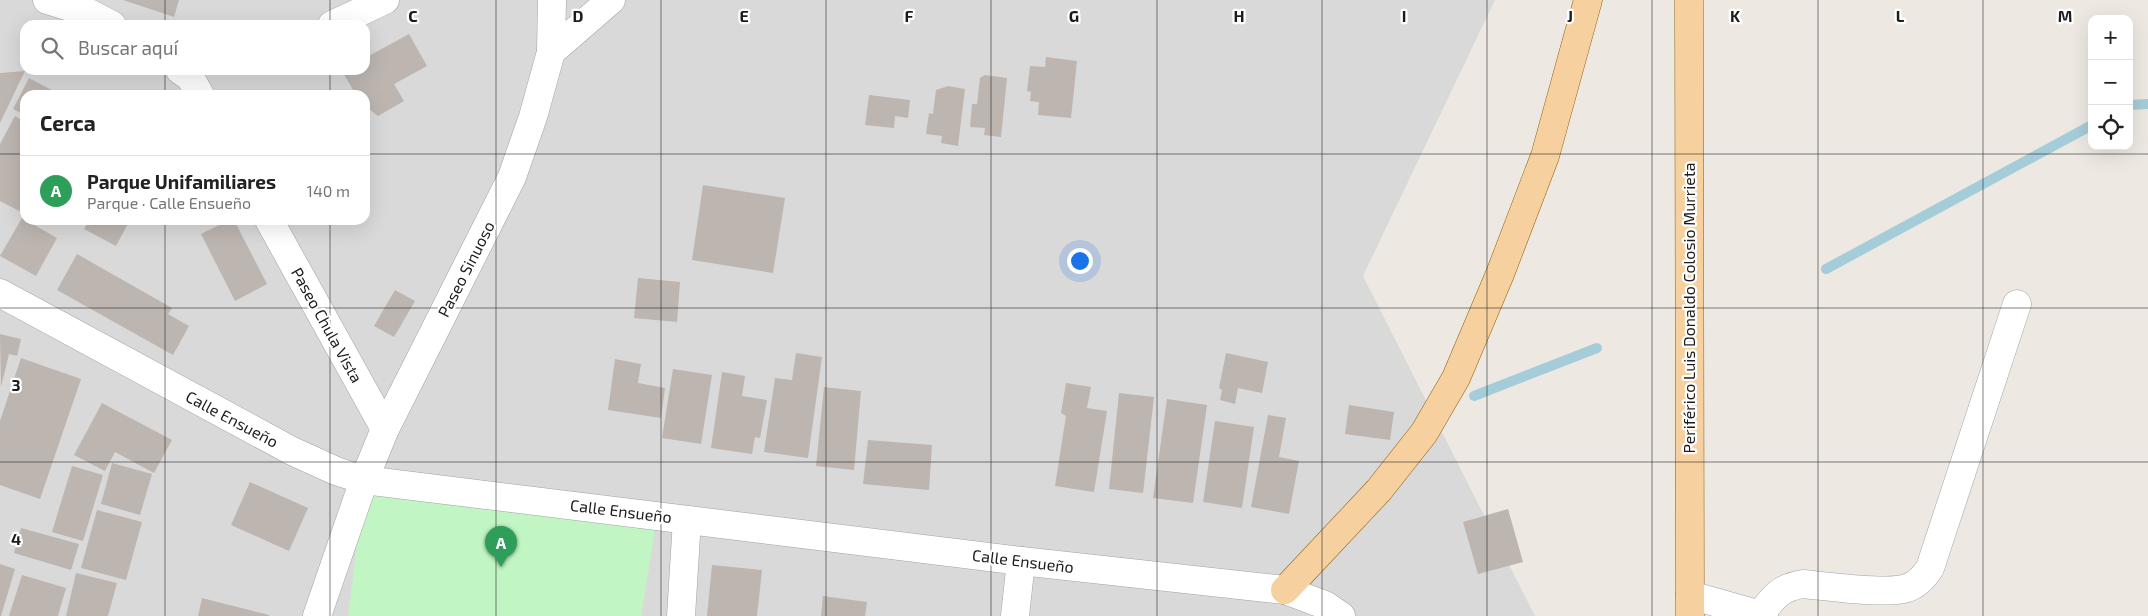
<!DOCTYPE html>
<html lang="es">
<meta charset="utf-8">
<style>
:root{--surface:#fff;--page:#f2f2f2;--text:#222;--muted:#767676;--line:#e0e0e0;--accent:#be0b0c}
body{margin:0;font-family:"Exo 2",sans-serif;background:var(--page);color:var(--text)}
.controls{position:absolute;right:15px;top:15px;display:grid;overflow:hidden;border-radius:10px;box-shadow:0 5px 20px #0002}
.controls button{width:45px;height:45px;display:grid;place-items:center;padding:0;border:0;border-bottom:1px solid var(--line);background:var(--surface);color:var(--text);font:25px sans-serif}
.you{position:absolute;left:1079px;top:260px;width:18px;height:18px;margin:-12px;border:4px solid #fff;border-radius:50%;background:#1a73e8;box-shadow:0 0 0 8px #1a73e833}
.badge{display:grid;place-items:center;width:32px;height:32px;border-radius:50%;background:var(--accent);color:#fff;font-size:16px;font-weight:700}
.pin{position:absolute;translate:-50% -41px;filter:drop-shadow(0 1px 2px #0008)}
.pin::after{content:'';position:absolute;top:26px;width:18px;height:15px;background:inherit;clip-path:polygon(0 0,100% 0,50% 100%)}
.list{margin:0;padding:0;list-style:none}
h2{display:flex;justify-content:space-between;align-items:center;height:65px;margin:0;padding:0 20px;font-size:21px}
h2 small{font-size:16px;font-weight:400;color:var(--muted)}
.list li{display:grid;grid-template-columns:32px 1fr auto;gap:15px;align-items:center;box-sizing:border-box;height:70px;padding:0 20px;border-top:1px solid var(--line)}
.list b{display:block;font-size:19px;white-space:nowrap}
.list p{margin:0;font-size:16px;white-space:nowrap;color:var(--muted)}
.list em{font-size:16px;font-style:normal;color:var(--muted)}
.icon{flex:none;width:28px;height:28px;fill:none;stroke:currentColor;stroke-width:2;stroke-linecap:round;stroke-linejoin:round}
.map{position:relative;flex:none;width:2148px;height:616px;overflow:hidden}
.search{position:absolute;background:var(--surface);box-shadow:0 5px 20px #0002;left:20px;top:20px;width:350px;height:55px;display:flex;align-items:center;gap:12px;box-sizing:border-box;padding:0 18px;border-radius:15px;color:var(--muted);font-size:19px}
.panel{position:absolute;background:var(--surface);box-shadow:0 5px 20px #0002;left:20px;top:90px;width:350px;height:135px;border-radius:15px}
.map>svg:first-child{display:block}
.residential{fill:#dad9d9;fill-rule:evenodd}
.park{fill:#c1f6c4}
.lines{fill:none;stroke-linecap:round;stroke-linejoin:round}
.stream{stroke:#a5cdd9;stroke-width:10}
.building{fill:#bdb5af}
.minor-casing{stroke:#a3a3a3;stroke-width:29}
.major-casing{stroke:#8d5f08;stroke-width:29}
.minor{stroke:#fff;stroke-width:28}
.major{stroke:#f6d09e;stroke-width:28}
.grid{fill:none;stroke:#1c1c1c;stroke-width:1;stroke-opacity:0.55}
.labels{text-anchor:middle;stroke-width:4.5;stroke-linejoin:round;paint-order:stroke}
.street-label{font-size:16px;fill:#1c1c1c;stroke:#fff}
.grid-label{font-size:16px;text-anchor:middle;font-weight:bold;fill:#1c1c1c;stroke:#fff;stroke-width:4.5;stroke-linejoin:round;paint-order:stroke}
</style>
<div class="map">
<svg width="2148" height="616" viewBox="0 0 2148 616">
<rect width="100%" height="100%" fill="#ede9e2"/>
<path class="residential" d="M0,0H1495L1363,276L1535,616H0ZM25,25H365V70H25ZM25,95H365V220H25Z"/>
<polygon class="park" points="365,482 657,518 641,616 348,616"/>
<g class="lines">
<g class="stream">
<polyline points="2129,105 2148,104"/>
<polyline points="1826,269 2092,125"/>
<polyline points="1474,396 1597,348"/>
</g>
</g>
<g class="building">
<polygon points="123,0 179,0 174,17"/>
<polygon points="409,34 427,66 394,84 404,101 378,116 365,106 365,95 356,95 342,71 365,70 365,58"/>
<polygon points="1046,57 1077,61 1071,118 1038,115 1039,102 1030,101 1031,92 1027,91 1030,66 1045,67"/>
<polygon points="25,71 0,123 0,73"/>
<polygon points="985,75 1007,78 1001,137 984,135 985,128 970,127 972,104 977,104 980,78"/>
<polygon points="29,78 61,95 25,95 25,115 13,109"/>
<polygon points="948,86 965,89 958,146 941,143 942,136 926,134 929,113 933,114 936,90"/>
<polygon points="869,95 910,100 908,118 895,116 894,128 865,125"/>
<polygon points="15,116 25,122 25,214 0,201 0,144"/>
<polygon points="703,185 785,198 773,273 692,260"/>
<polygon points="22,218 57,238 36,276 0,256"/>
<polygon points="89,220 130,220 116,246 84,229"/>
<polygon points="229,220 234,220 267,284 235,301 201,234"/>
<polygon points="77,254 172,308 168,314 189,326 173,355 57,290"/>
<polygon points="638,278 680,282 677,322 634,318"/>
<polygon points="395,290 415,301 394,337 374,326"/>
<polygon points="0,334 21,339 17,356 9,354 1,387"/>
<polygon points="796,353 822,357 808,458 764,452 775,378 792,380"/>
<polygon points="1226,353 1268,362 1262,393 1238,388 1235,404 1220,400 1222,390 1219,388"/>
<polygon points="21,358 81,379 40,499 0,485 0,421"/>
<polygon points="615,359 641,364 638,383 665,388 661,418 608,410"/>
<polygon points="673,369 712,375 701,444 662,438"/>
<polygon points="722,372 745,376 742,396 767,400 760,438 755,437 752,454 711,448"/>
<polygon points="1066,383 1091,387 1087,408 1107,411 1094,492 1055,486 1066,416 1061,413"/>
<polygon points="824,387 861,391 854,470 816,466"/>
<polygon points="1119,393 1154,397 1143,493 1109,489"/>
<polygon points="1167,399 1207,405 1193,503 1153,498"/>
<polygon points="102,403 172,440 154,473 115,452 105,471 74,455"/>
<polygon points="1349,405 1394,412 1390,440 1345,434"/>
<polygon points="1268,415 1286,418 1279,457 1299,461 1289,514 1251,507"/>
<polygon points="1215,421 1254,427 1242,508 1203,502"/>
<polygon points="868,440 932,445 929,490 863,484"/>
<polygon points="112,463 152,474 140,515 101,504"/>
<polygon points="72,466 103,475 83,541 52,532"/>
<polygon points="250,482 308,508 289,551 231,525"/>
<polygon points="1508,509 1523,562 1478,574 1463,522"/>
<polygon points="97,510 142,522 126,580 81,568"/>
<polygon points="21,528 79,544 71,570 14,553"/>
<polygon points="0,564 15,569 1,616 0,616"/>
<polygon points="712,565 762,570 757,616 707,616"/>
<polygon points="76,573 117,583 108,616 66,616"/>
<polygon points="22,575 66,588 58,616 9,616"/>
<polygon points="823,596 867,602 865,616 821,616"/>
<polygon points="202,598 269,615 269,616 198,616"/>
</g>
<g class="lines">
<g class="minor-casing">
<g id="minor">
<polyline points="47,0 89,13 112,25"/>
<polyline points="332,25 385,0"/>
<polyline points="551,52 552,0"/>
<polyline points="180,70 190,77 200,95"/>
<polyline points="269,220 385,429"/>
<polyline points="0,293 292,451 336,471 364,480 1021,561 1285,590 1325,605 1341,616"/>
<polyline points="1690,595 1764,616"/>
<path d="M1760,615C1774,597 1779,588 1803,584C1826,586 1887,595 1907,588C1917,585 1924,577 1930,568L2017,304"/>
<polyline points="317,616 364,480 385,429 512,177 533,117 551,52 611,0"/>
<polyline points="681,616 687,520"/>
<polyline points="1015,616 1021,561"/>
</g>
</g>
<g class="major-casing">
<g id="major">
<polyline points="1689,0 1690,616"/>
<polyline points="1285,590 1379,490 1424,433 1456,378 1500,274 1545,156 1588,0"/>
</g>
</g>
<use href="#minor" class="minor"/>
<use href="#major" class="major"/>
</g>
<path class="grid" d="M165,0V25M330,0V25M496,0V616M661,0V616M826,0V616M991,0V616M1157,0V616M1322,0V616M1487,0V616M1652,0V616M1818,0V616M1983,0V616M165,70V95M330,70V95M0,154H25M365,154H2148M165,220V616M330,220V616M0,308H2148M0,462H2148"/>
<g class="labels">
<g class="street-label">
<text transform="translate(466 269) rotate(-63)" y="6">Paseo Sinuoso</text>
<text transform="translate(1689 308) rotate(-90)" y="6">Periférico Luis Donaldo Colosio Murrieta</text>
<text transform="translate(327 325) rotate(61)" y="6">Paseo Chula Vista</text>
<text transform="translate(232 419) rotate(28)" y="6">Calle Ensueño</text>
<text transform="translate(621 511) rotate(7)" y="6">Calle Ensueño</text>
<text transform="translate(1023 561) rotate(7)" y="6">Calle Ensueño</text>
</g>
</g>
<g class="grid-label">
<text x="413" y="22">C</text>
<text x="578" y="22">D</text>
<text x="744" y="22">E</text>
<text x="909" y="22">F</text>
<text x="1074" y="22">G</text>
<text x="1239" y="22">H</text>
<text x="1404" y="22">I</text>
<text x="1570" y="22">J</text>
<text x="1735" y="22">K</text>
<text x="1900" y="22">L</text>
<text x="2065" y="22">M</text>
<text x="16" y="391">3</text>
<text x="16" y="545">4</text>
</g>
</svg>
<div class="controls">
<button>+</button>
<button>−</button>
<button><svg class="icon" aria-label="locate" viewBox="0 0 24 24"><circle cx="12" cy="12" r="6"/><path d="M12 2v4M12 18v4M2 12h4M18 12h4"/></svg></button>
</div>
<div class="you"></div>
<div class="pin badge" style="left:501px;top:567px;background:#2e9e5b">A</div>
<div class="search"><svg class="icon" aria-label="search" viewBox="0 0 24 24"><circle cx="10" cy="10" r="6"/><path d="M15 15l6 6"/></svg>Buscar aquí</div>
<section class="panel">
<h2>Cerca<small></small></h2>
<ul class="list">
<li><span class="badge" style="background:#2e9e5b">A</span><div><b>Parque Unifamiliares</b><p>Parque · Calle Ensueño</p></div><em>140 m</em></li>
</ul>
</section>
</div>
